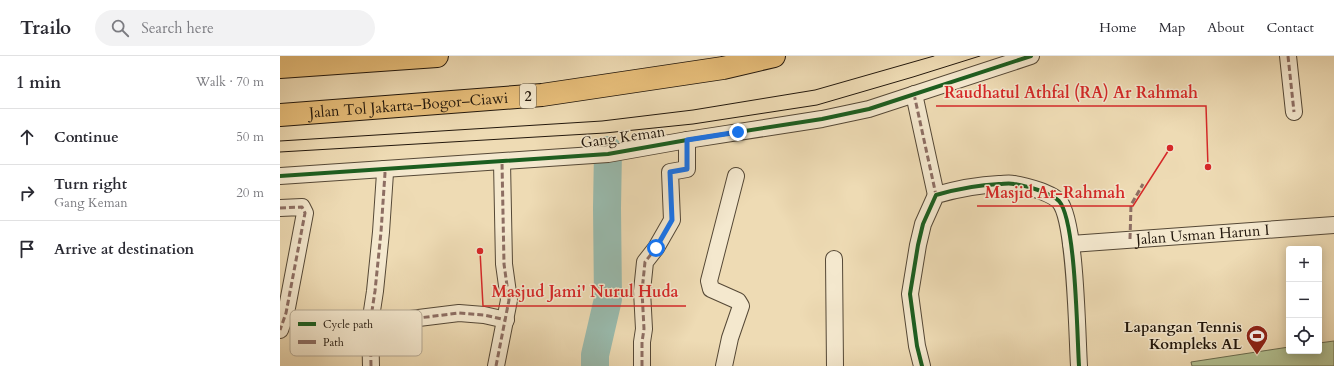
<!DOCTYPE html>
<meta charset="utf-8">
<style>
:root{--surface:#fff;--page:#f2f2f3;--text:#2b2b33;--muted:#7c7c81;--line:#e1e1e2}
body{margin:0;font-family:Cardo,serif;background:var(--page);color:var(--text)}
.controls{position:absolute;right:12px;bottom:12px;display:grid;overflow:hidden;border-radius:4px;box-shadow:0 2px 10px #0003}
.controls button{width:36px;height:36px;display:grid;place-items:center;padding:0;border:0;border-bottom:1px solid var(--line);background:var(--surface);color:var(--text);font:20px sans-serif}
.stop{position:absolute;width:12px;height:12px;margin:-9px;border:3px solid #1a73e8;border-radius:50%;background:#fff}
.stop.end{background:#1a73e8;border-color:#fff;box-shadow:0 1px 4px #0008}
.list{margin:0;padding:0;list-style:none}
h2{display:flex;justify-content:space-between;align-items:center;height:52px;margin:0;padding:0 16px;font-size:17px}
h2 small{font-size:13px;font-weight:400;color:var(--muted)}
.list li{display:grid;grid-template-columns:26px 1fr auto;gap:12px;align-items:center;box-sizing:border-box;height:56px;padding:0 16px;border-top:1px solid var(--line)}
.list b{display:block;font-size:15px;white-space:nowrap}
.list p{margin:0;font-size:13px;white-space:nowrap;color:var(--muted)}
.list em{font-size:13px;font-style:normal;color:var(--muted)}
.icon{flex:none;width:22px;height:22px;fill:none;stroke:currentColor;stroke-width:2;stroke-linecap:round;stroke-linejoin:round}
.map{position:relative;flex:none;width:1054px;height:310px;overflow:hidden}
header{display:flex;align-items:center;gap:24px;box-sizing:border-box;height:56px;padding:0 20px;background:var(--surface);border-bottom:1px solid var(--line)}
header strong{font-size:19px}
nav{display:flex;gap:22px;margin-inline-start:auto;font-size:14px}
.search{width:280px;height:36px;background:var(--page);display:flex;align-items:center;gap:10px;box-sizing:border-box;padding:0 14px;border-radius:22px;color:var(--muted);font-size:15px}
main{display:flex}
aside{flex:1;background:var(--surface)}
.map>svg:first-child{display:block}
.green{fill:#b2c192;stroke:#6a6c4f}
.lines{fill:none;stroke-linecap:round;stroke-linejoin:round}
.river{stroke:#99bbae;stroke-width:28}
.minor-casing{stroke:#554836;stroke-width:18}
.motorway-casing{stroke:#22170c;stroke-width:24}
.minor{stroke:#f4e8ce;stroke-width:16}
.motorway{stroke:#e7be7a;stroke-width:22}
.tram{stroke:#22170c;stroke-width:1}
.quiet{stroke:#8d6e63;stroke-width:3;stroke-dasharray:6 3;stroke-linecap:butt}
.cycleway-casing{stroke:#f4e8ce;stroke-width:6}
.cycleway{stroke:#1b5e20;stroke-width:4}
.route{stroke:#1a73e8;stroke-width:5}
.labels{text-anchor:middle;stroke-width:3;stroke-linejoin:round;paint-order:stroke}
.shield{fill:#f4e8ce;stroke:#615646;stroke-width:1}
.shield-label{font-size:14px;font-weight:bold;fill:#22170c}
.street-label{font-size:15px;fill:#22170c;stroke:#f4e8ce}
.poi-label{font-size:15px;font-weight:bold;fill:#22170c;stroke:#f4e8ce;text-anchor:end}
.key{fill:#f4e8ce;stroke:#b5a994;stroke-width:1}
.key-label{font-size:11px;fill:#22170c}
.leader{fill:none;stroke:#d62828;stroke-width:1.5}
.callout-dot{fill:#d62828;stroke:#f4e8ce;stroke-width:1.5}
.callout-label{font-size:16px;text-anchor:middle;font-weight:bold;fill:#d62828;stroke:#f4e8ce;stroke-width:3;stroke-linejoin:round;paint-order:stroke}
</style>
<header>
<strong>Trailo</strong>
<div class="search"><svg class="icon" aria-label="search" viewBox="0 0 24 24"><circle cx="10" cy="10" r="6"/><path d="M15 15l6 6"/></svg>Search here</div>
<nav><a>Home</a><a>Map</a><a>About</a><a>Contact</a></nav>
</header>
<main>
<aside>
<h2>1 min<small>Walk · 70 m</small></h2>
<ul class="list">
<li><svg class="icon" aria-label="ahead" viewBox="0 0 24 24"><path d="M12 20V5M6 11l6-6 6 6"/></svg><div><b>Continue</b></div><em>50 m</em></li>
<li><svg class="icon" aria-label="right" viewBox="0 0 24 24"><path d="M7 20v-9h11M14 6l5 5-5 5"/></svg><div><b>Turn right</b><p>Gang Keman</p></div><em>20 m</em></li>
<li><svg class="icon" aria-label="arrive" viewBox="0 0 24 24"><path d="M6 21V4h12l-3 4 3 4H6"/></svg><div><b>Arrive at destination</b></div></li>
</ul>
</aside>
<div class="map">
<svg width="1054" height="310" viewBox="0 0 1054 310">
<rect width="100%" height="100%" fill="#eedbb4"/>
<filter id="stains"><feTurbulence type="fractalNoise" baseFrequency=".005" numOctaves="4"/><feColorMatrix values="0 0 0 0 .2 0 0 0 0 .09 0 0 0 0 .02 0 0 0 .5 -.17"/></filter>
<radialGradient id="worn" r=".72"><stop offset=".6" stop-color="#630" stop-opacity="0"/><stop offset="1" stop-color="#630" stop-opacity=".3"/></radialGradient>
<polygon class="green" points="1054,285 1054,310 912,310 911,306 1009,291 1009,295 1039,295 1039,287"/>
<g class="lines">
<polyline class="river" points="315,310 315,299 328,243 327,152 328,94"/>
<g class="minor-casing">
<g id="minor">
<polyline points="1008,0 1014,56"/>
<polyline points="634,38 656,139"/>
<polyline points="0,120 328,98 407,84 542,63 589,53 751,0"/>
<polyline points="0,152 22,151 25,157 6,257 0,274"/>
<path id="s1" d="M791,188L1054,169"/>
<polyline points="554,203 555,310"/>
<polyline points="90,268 179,257 204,259 226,264"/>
<polyline points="91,310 90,268 95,235 101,176 105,117 104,113"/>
<polyline points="216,310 229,244 224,208 222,106"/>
<polyline points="362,310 362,286 364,273 362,235 365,206 376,192 392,164 390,116 407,113 407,84"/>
<polyline points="444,310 450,282 461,250 458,245 431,233 429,225 456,120"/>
<path d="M642,310L637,290L630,238L638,189L643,168L656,139C677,133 697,129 719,128C724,128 729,127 734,128C743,129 752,132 761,135C768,138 774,140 779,145C796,164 797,280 799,310"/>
</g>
</g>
<g class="motorway-casing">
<g id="motorway">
<polyline points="0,11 157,0"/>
<path id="s2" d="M0,59L262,39L443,12L494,0"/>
</g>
</g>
<use href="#minor" class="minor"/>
<use href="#motorway" class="motorway"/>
<g class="tram">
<polyline points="0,85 322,65 413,54 535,34 654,0"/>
<polyline points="0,96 325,77 413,68 537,49 633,21 700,0"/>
</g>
<g class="quiet">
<polyline points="1008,0 1014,56"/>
<polyline points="634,38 656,139"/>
<polyline points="0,152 22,151 25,157 6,257 0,274"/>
<polyline points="850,183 851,149 863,128"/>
<polyline points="90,268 179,257 204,259 226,264"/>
<polyline points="91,310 90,268 95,235 101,176 105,117 104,113"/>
<polyline points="216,310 229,244 224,208 222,106"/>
<polyline points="362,310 362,286 364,273 362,235 365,206 376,192 392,164 390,116 407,113 407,84"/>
</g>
<g class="cycleway-casing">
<g id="cycleway">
<polyline points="0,120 328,98 407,84 542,63 589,53 751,0"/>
<path d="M642,310L637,290L630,238L638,189L643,168L656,139C677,133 697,129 719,128C724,128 729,127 734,128C743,129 752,132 761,135C768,138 774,140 779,145C796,164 797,280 799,310"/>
</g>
</g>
<use href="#cycleway" class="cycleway"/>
</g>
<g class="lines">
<polyline class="route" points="376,192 392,164 390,116 407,113 407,84 458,76"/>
</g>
<defs>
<g id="stadium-pin" transform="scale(1.15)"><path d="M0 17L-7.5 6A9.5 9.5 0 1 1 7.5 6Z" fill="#8f2418" stroke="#f4e8ce"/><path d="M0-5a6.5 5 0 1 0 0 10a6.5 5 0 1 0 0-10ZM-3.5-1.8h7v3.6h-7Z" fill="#fff"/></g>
</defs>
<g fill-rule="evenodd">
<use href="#stadium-pin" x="977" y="280"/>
</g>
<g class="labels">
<rect class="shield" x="240" y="28" width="16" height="24" rx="3"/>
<g class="shield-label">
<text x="248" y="45">2</text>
</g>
<g class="street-label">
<text dy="5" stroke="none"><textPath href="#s2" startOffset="129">Jalan Tol Jakarta–Bogor–Ciawi</textPath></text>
<text transform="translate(343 81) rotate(-8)" y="5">Gang Keman</text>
<text dy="5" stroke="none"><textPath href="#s1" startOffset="132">Jalan Usman Harun I</textPath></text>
</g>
<g class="poi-label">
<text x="962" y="276">Lapangan Tennis<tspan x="962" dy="17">Kompleks AL</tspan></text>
</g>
</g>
<rect x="10" y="254" width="132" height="46" rx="6" class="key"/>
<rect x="18" y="266" width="18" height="4" fill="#1b5e20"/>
<rect x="18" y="284" width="18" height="4" fill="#8d6e63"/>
<g class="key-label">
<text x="43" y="272">Cycle path</text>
<text x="43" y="290">Path</text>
</g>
<path class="leader" d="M928 111L926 50H656M890 92L853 150H697M200 195L203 250H406"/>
<g class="callout-dot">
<circle cx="928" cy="111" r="4"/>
<circle cx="890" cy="92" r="4"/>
<circle cx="200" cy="195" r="4"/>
</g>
<g class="callout-label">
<text x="791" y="42">Raudhatul Athfal (RA) Ar Rahmah</text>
<text x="775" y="142">Masjid Ar-Rahmah</text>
<text x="305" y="241">Masjud Jami' Nurul Huda</text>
</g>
<rect width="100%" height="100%" filter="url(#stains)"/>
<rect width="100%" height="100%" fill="url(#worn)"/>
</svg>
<div class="controls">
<button>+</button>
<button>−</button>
<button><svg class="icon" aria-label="locate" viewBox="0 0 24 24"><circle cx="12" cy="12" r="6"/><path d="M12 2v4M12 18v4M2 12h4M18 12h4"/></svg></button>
</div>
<div class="stop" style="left:376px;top:192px"></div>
<div class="stop end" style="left:458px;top:76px"></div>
</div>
</main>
